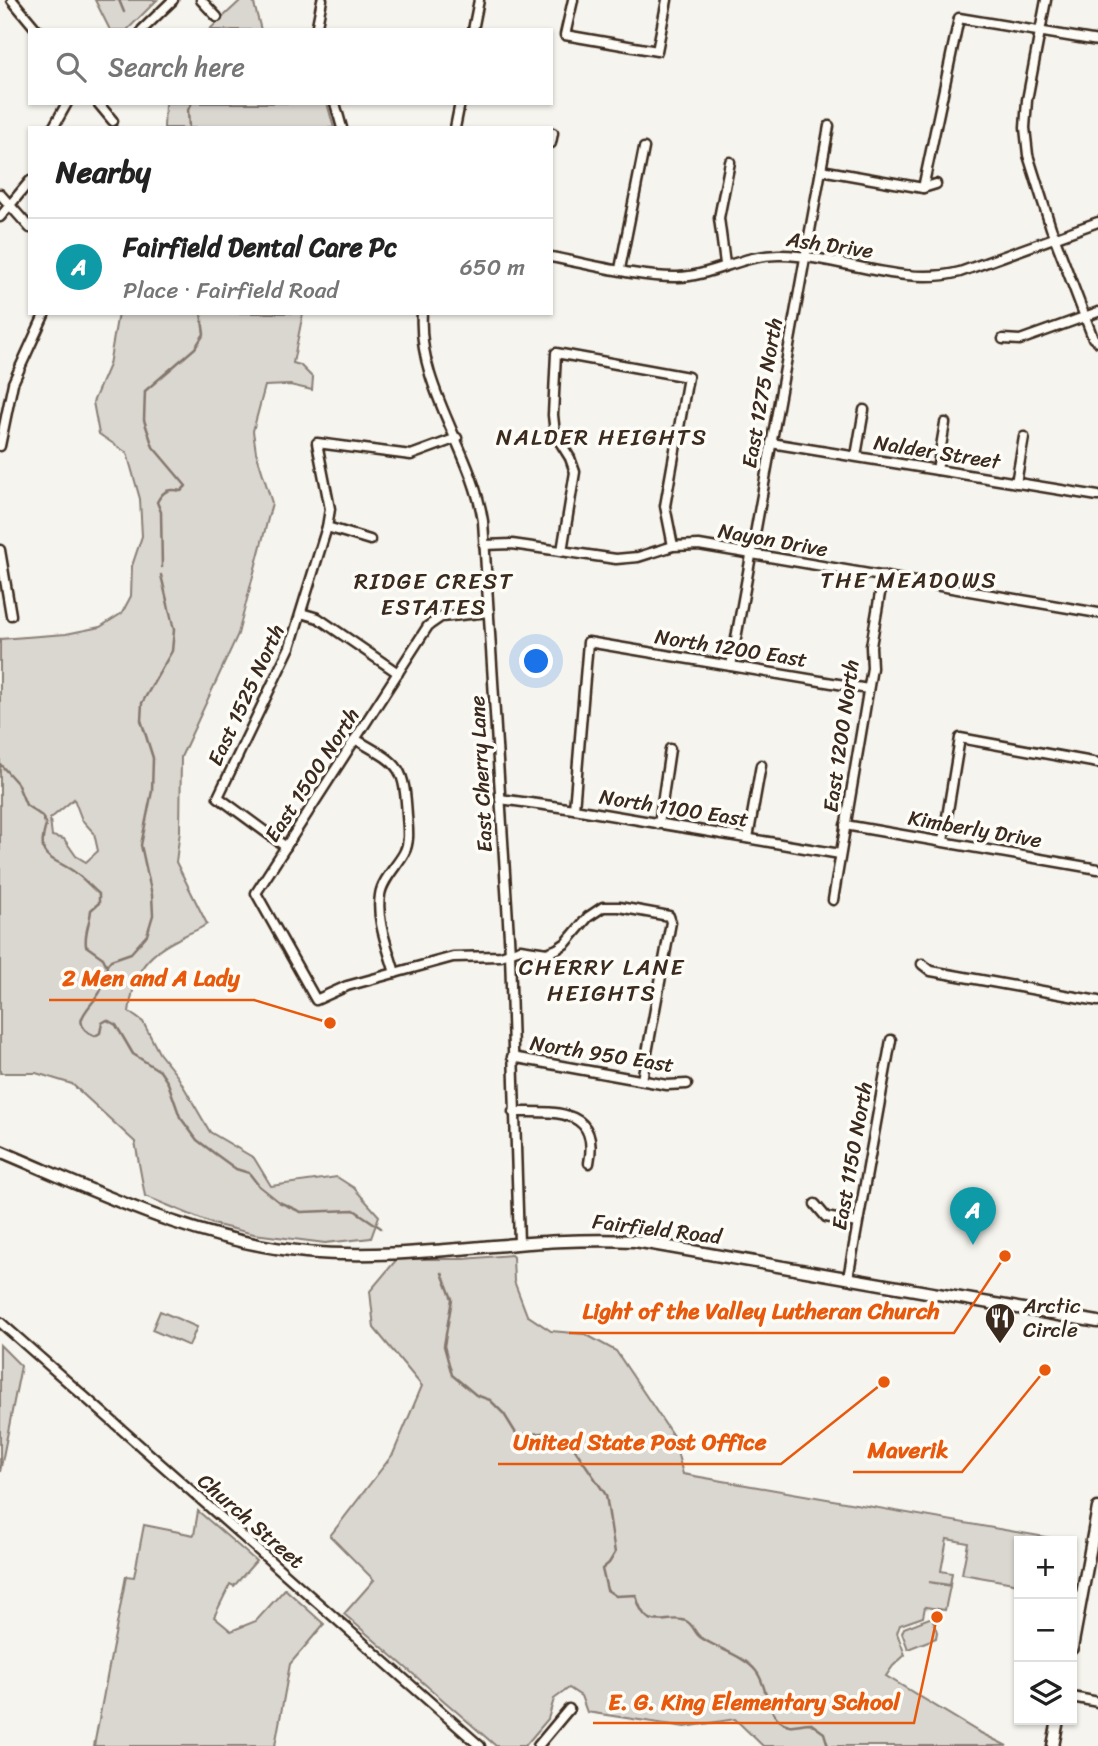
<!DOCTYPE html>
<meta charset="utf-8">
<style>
:root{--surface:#fff;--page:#f6f6f6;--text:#222;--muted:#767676;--line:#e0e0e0;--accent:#d93025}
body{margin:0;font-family:Sriracha,sans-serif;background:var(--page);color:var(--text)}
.controls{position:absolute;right:21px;bottom:21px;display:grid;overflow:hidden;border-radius:0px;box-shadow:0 2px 5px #0004}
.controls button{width:63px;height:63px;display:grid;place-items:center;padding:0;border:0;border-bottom:2px solid var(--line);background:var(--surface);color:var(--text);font:35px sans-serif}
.you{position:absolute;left:537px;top:662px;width:24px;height:24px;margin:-18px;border:5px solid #fff;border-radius:50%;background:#1a73e8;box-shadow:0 0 0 10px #1a73e833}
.badge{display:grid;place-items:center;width:46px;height:46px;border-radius:50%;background:var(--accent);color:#fff;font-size:23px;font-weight:700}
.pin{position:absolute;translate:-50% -58px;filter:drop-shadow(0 2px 4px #0008)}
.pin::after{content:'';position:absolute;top:37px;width:24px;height:21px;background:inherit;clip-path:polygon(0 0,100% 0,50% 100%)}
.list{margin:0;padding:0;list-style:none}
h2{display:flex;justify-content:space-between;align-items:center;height:91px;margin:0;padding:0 28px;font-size:30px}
h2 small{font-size:23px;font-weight:400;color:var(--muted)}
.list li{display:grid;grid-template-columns:46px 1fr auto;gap:21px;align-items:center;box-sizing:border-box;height:98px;padding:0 28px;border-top:2px solid var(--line)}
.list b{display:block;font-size:26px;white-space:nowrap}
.list p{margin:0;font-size:23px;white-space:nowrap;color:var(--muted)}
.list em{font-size:23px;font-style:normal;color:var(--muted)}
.icon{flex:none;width:38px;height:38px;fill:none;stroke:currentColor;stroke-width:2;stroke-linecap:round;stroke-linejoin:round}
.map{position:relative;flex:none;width:1098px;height:1746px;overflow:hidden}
.search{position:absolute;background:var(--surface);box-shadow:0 2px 5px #0004;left:28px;top:28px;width:525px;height:77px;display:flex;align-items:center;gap:18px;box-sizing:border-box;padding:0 24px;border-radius:0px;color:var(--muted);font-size:26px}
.panel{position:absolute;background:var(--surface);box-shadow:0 2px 5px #0004;left:28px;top:126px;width:525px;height:189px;border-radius:0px}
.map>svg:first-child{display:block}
.green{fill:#dad6d0;stroke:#8a8077;stroke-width:2;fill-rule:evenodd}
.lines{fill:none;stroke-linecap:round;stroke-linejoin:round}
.stream{stroke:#84786e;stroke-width:2.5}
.minor-casing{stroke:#3b2a1e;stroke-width:13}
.major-casing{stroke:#3b2a1e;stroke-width:15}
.minor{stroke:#fdfcf7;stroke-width:8}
.major{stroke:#fdfcf7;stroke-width:10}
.labels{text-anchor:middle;stroke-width:7;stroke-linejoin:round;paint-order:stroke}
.street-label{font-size:21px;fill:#3b2a1e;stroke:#fdfcf7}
.poi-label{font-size:21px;fill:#3b2a1e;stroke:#fdfcf7;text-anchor:start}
.neighbourhood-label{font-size:23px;letter-spacing:2px;fill:#3b2a1e;stroke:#fdfcf7}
.leader{fill:none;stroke:#e8590c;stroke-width:2.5}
.callout-dot{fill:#e8590c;stroke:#fdfcf7;stroke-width:2.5}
.callout-label{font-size:23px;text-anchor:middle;font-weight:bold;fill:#e8590c;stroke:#fdfcf7;stroke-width:7;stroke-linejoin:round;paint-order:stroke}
</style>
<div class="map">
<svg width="1098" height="1746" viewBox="0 0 1098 1746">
<rect width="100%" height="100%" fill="#f5f4ee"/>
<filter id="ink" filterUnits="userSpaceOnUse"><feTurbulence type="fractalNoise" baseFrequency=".0143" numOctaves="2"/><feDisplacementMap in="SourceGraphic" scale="14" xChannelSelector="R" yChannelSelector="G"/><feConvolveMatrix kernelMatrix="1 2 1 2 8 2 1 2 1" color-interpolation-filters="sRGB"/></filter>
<g filter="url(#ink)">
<g class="green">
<polygon points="95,0 157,0 127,30 110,30"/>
<polygon points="241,0 253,0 261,30 209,30"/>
<polygon points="165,103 327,103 334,128 164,128"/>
<path d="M118,313H303L293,363L300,365L313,378L312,390L290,385L265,386L253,431L256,452L272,503L238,634L181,757L180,831L176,862L207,924C197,931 188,933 178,939C142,957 134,975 129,1012L143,1022L159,1053L178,1077L210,1132L254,1158L271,1186L337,1177L354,1188L379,1216L371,1238L325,1243L254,1234L213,1224L145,1196L135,1142L72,1084L36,1073H0V639L66,634L100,627L122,613L131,596L132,566L142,536L140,499L127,453L99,434L93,402L109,365ZM74,799L82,820L94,833L98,851L86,862L76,856L64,839L52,836L50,819Z"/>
<polygon points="511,1255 513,1257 514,1281 527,1315 551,1331 585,1334 616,1351 673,1436 683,1474 1074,1542 1072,1547 1072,1541 1019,1541 1019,1584 962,1574 968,1543 947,1539 941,1571 952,1573 950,1585 929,1582 950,1586 945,1610 925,1607 923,1617 900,1625 897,1633 905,1655 893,1666 886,1676 977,1731 1007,1746 763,1746 735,1719 685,1727 587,1712 581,1696 569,1688 554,1699 548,1719 525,1746 496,1746 344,1614 374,1580 330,1536 393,1454 422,1386 374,1328 370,1291 397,1259 464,1259"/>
<polygon points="160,1311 197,1327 189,1346 152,1330"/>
<polygon points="0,1345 21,1366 0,1472"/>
<polygon points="198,1511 256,1561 234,1586 230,1584 214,1617 231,1631 256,1621 285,1589 324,1624 290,1664 275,1746 94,1746 126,1576 134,1577 144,1525 194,1535"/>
<polygon points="932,1617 937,1632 936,1638 908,1649 902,1633 904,1628"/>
</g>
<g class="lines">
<g class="stream">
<polyline points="119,0 124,12"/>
<polyline points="189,128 188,110 192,103"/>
<path d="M162,567L161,512L157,502C163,491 168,488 181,491L186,486L153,447L144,420L145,391L195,348L204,334L201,313"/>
<path d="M0,764L17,783L26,805L42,816L46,825C36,858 48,855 73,871C82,877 90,886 99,894V903L91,910C90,923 84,933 86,946L103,958L106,964"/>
<path d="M107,965C106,975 105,983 100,992C91,1008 66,1023 95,1036L100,1033L102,1023L107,1020L116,1025L133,1054L160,1071L168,1083L180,1117L197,1140L214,1153L236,1169L249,1173L259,1186L279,1202L301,1212L354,1210L381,1228"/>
<polyline points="107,965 111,960 131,953 147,935 153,915 152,895 141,845 152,791 153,758 141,720 142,703 172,651 174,630 161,575"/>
<path d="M442,1273L452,1299L444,1346L452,1375L476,1395L490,1400L504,1414L517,1435L554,1432L574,1448L606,1495L615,1553L609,1563L602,1569L607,1590L616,1596L636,1595C646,1637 667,1613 686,1621C694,1625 694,1633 700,1637C717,1649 743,1655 756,1671C768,1685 766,1720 789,1725C795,1726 804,1723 810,1723L824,1733L828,1746"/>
</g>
<g class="minor-casing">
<g id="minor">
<polyline points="12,0 37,30"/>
<polyline points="201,0 217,17"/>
<polyline points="573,0 565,35 657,51 667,0"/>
<polyline points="1046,0 1027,100 1025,128 1028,155 1051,228 1093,338 1098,342"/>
<polyline points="142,30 173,0"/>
<polyline points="316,30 322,0"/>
<polyline points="473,30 479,0"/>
<polyline points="98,103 113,121"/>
<polyline points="335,103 342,128"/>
<polyline points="53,128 67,103"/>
<polyline points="455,128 460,103"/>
<polyline points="551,143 553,133"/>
<polyline points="821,170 923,188 936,184"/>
<polyline points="923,188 959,18 1098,41"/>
<polyline points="0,194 30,228"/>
<polyline points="0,217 30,181"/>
<path d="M551,257C589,264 641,278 678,277C713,276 743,254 781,255C841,256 901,287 960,272L1098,222"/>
<polyline points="725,264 719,218 730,162"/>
<polyline points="620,269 644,148"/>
<path d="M422,313C417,387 472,450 483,521L510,953L519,1243"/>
<polyline points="1003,339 1020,340 1098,312"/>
<polyline points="771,443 1098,496"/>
<polyline points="0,446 13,383 45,313"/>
<polyline points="856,456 864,410"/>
<polyline points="937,470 945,423"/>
<polyline points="1016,483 1024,437"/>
<polyline points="327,527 370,540"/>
<polyline points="484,545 512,544 616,559 638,557 673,546 699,545 1098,613"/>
<polyline points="0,550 11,615"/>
<polyline points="562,551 575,472 570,458 555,434 553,415 556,353 688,377 665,506 673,546"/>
<polyline points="489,612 441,617 428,626 256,893 316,1000 347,986 453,957 501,956 520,949 547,953 557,949 566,943 588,917 603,907 619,907 669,916 671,922 642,1080"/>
<polyline points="301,613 318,618 398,673"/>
<polyline points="731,666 829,126"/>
<path d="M355,739C400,765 404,764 407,816C408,829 410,842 404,853C397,866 382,880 380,895C376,921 388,948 395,973"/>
<polyline points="500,799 574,809 840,854"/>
<polyline points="574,809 588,642 868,689"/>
<polyline points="659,824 670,749"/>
<polyline points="845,825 1098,869"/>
<polyline points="748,838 761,765"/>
<polyline points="943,841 960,738 1098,763"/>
<polyline points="286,847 218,797 290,647 327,527 330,509 317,443 411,455 457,438"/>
<polyline points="833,900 872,668 871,646 883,576"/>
<polyline points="922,964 931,971 1098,1001"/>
<polyline points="512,1057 667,1085 687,1084"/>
<path d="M513,1112C553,1112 600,1107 589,1163"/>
<polyline points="815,1204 826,1217 857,1223"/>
<polyline points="848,1278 891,1040"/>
<polyline points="0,1322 480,1746"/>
<polyline points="1072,1697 1098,1702"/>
<polyline points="538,1746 569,1709"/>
</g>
</g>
<g class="major-casing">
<g id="major">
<path d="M0,1151C102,1194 195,1241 306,1252C415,1262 525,1235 635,1241L1098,1322"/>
<polyline points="1072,1648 1098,1508"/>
<polyline points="1053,1746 1058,1720"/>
</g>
</g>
<use href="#minor" class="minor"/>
<use href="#major" class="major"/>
</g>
</g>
<defs>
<g id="restaurant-pin" transform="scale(1.575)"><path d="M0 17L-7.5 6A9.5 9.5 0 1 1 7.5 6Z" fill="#3b2a1e" stroke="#fdfcf7"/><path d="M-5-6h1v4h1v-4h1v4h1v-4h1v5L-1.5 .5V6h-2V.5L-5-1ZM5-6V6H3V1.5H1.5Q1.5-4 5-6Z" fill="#fff"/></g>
</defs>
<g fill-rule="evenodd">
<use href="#restaurant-pin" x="1000" y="1318"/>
</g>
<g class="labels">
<g class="street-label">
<text transform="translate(830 245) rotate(8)" y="7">Ash Drive</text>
<text transform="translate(762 393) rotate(-80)" y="7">East 1275 North</text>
<text transform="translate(937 452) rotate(9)" y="7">Nalder Street</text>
<text transform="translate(773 540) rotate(10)" y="7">Nayon Drive</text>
<text transform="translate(731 648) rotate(9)" y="7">North 1200 East</text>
<text transform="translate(246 695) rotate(-65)" y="7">East 1525 North</text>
<text transform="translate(841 736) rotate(-82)" y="7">East 1200 North</text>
<text transform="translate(481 774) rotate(-93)" y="7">East Cherry Lane</text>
<text transform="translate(312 775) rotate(-57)" y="7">East 1500 North</text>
<text transform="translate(674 808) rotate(9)" y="7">North 1100 East</text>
<text transform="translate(975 829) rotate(10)" y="7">Kimberly Drive</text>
<text transform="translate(602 1054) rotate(9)" y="7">North 950 East</text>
<text transform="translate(852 1156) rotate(-80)" y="7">East 1150 North</text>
<text transform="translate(657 1229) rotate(7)" y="7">Fairfield Road</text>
<text transform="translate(251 1521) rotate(41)" y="7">Church Street</text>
</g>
<g class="poi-label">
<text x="1023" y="1313">Arctic<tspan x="1023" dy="24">Circle</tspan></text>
</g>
<g class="neighbourhood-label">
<text x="602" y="445">NALDER HEIGHTS</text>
<text x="909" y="588">THE MEADOWS</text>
<text x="434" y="589">RIDGE CREST<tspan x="434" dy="26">ESTATES</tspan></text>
<text x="602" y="975">CHERRY LANE<tspan x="602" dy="26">HEIGHTS</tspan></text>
</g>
</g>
<path class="leader" d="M330 1023L254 1000H49M1005 1256L954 1333H569M884 1382L781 1464H498M1045 1370L962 1472H853M937 1617L914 1723H593"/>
<g class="callout-dot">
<circle cx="330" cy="1023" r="7"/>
<circle cx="1005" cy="1256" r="7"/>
<circle cx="884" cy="1382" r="7"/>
<circle cx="1045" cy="1370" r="7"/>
<circle cx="937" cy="1617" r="7"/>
</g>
<g class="callout-label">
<text x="151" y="986">2 Men and A Lady</text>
<text x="761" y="1319">Light of the Valley Lutheran Church</text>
<text x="640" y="1450">United State Post Office</text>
<text x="908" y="1458">Maverik</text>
<text x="754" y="1710">E. G. King Elementary School</text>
</g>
</svg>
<div class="controls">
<button>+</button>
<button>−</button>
<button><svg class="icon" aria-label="layers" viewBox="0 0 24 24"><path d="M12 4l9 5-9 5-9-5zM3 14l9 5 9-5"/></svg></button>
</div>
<div class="you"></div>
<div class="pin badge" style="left:973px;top:1245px;background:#0f9aa8">A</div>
<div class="search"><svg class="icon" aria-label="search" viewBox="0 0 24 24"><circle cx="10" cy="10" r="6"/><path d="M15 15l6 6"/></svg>Search here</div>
<section class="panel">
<h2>Nearby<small></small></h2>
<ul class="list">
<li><span class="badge" style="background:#0f9aa8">A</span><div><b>Fairfield Dental Care Pc</b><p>Place · Fairfield Road</p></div><em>650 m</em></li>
</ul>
</section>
</div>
